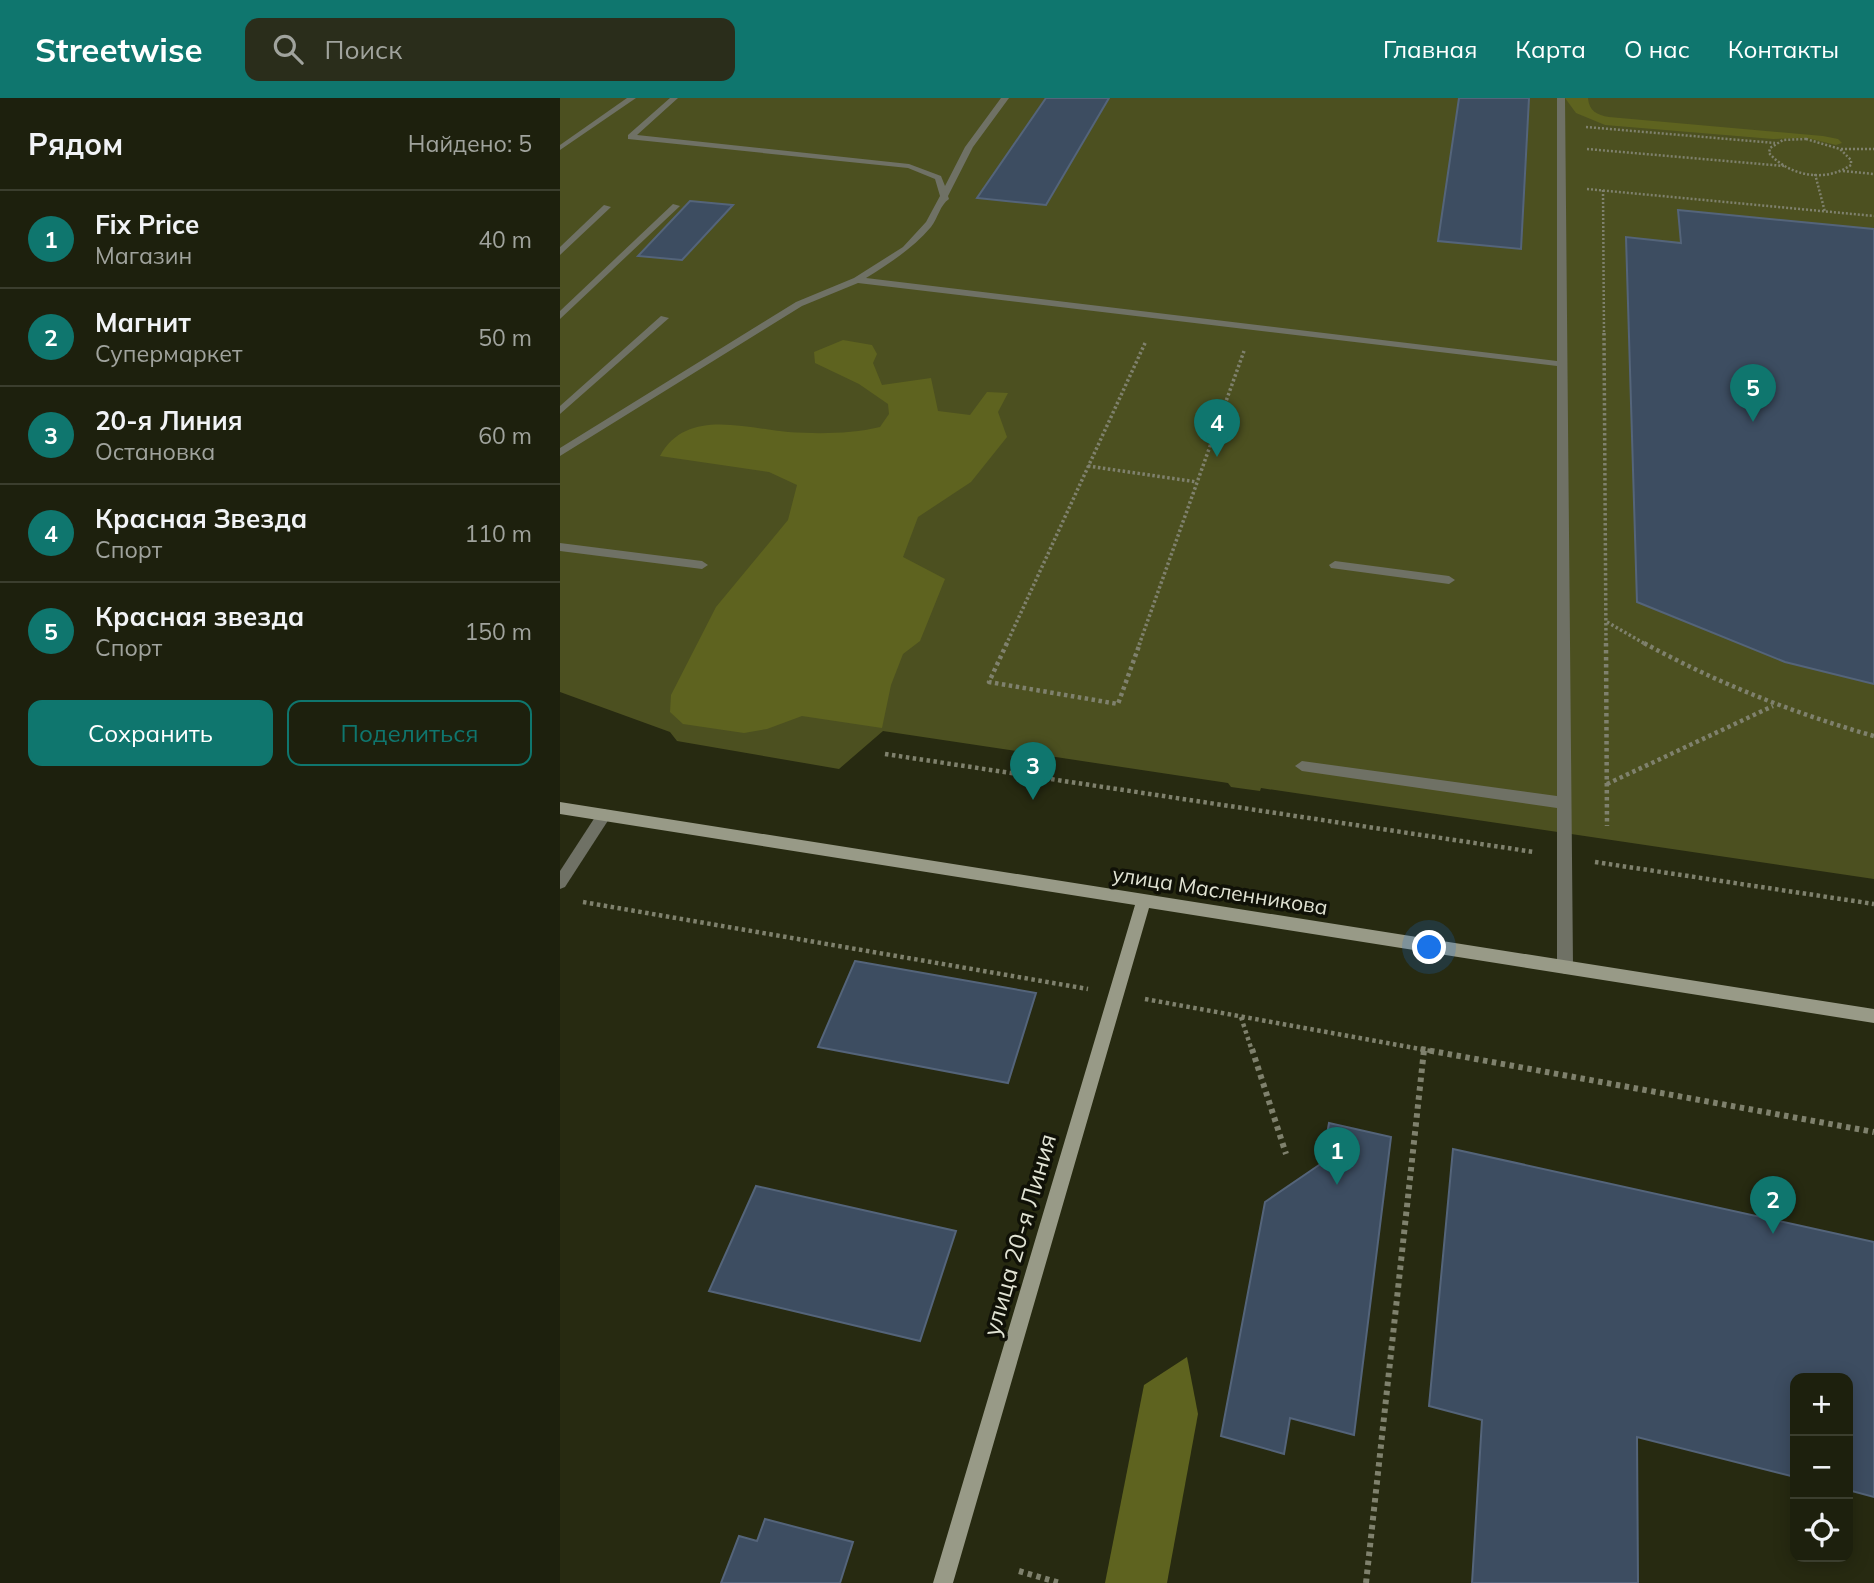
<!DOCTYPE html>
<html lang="ru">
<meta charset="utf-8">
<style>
:root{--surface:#1d200d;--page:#2a2d1b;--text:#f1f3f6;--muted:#a0a39d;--line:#3b3e2e;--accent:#0f766e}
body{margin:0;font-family:Mulish,sans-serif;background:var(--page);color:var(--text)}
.controls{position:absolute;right:21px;bottom:21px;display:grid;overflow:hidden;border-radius:14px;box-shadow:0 4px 18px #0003}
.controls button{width:63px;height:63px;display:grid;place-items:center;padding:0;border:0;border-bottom:2px solid var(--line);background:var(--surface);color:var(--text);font:35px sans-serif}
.you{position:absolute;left:870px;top:850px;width:24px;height:24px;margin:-18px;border:5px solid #fff;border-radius:50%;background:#1a73e8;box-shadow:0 0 0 10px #1a73e833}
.badge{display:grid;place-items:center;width:46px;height:46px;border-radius:50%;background:var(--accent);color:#fff;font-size:23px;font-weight:700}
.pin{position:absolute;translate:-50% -58px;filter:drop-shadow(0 2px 4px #0008)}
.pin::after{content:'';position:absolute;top:37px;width:24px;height:21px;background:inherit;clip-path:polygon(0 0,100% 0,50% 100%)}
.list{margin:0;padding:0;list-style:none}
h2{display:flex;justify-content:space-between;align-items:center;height:91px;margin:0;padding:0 28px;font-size:30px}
h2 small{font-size:23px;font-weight:400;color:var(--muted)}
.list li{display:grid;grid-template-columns:46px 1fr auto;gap:21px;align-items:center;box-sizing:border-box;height:98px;padding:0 28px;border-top:2px solid var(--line)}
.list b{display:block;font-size:26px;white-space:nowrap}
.list p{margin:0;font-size:23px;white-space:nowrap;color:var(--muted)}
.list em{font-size:23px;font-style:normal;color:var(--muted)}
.actions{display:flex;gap:14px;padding:21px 28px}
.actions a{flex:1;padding:16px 0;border:2px solid var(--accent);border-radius:14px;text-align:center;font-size:24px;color:var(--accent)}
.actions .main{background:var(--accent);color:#fff}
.icon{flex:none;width:38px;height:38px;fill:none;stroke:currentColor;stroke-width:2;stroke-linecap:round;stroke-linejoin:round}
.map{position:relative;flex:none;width:1314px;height:1485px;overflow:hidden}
header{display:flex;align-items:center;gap:42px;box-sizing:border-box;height:98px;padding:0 35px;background:var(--accent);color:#fff}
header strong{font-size:33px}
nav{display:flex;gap:38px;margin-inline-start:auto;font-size:24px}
.search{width:490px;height:63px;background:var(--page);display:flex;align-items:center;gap:18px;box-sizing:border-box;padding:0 24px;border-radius:14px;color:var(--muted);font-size:26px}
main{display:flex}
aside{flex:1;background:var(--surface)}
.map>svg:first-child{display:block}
.green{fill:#4c5020}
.forest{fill:#5e631f}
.building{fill:#3d4d61;stroke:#54647a;stroke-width:2}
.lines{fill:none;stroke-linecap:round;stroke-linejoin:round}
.path-far3{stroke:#7f816d;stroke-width:2.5;stroke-dasharray:2 2;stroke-linecap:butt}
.path-far2{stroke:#7f816d;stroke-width:3.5;stroke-dasharray:2.5 2.5;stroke-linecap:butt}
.path-far1{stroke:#7f816d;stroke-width:4.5;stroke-dasharray:3.5 3.5;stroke-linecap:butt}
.path{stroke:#7f816d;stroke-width:6;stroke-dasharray:4.5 4.5;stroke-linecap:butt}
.lane{fill:#6f7165;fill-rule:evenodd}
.secondary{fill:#989a87;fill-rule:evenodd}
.labels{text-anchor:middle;stroke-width:7;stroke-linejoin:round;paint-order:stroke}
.street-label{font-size:21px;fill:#e1e3d4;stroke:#101107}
.near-street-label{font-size:24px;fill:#e1e3d4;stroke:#101107}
</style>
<header>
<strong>Streetwise</strong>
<div class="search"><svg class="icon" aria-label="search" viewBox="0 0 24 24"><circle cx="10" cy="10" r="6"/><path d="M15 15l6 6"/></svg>Поиск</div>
<nav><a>Главная</a><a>Карта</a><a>О нас</a><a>Контакты</a></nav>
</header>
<main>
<aside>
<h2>Рядом<small>Найдено: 5</small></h2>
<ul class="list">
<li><span class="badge">1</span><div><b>Fix Price</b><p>Магазин</p></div><em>40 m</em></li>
<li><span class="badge">2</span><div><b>Магнит</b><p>Супермаркет</p></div><em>50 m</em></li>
<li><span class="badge">3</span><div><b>20-я Линия</b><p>Остановка</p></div><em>60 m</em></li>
<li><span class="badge">4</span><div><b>Красная Звезда</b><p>Спорт</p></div><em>110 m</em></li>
<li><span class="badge">5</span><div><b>Красная звезда</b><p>Спорт</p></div><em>150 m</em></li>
</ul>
<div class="actions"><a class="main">Сохранить</a><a>Поделиться</a></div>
</aside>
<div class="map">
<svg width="1314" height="1485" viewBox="0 0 1314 1485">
<rect width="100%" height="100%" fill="#272a11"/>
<polygon class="green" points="0,0 1314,0 1314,781 701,690 700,693 671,689 668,685 323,633 279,671 117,643 110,634 0,594"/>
<g class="forest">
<path d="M1005,0H1028C1029,13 1037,17 1049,19L1263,38L1278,41L1282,45L1276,47L1247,40L1213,41L1045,27L1016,15Z"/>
<path d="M283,242L312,247L317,256L313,265L322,287L371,280L378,313L410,317L427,294L448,295L438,314L447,339L411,384L358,419L343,459L385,481L360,543L343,556L331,587L322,630L242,618L207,631L184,635L123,626L110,614L111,597L156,509L228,422L237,387L209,374L100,358C126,310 184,330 228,334C258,336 291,336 320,329L329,316L328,306L299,286L255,265L254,254Z"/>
<polygon points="627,1259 638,1316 607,1485 545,1485 584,1287"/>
</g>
<g class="building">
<polygon points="486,0 549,0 486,107 417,100"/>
<polygon points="899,0 969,0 961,151 878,143"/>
<polygon points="130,103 173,107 122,162 78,158"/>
<polygon points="1118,112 1314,131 1314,586 1225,564 1077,504 1066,139 1121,145"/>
<polygon points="295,863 476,895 448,985 258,949"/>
<polygon points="769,1025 831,1039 794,1337 730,1320 724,1356 661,1338 705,1104 762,1065"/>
<polygon points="893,1051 1314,1144 1314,1399 1288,1392 1288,1280 1235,1280 1235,1379 1077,1339 1078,1485 912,1485 922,1322 869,1308"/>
<polygon points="196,1088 396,1133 360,1243 149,1193"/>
<polygon points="205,1421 293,1444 280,1485 161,1485 179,1438 197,1443"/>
</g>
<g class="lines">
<g class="path-far3">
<polyline points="1026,29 1215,45"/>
<path d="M1246,41L1280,51L1291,62V67C1265,85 1229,78 1209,55L1210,50L1223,42Z"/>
<polyline points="1027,51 1224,68"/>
<polyline points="1281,51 1314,51"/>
<polyline points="1283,73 1314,76"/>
<polyline points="1255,76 1265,114"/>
<polyline points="1027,91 1314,118"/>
<polyline points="1043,92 1044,237"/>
</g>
<g class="path-far2">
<polyline points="1044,235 1046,547"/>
<polyline points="528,368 637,384"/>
<polyline points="1047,524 1087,547"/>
<polyline points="446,547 586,243"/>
<polyline points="579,547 684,253"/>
</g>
<g class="path-far1">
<polyline points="447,545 429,584 558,606 580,545"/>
<polyline points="1046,545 1047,728"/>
<path d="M1084,545C1157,585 1233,615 1314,638"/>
<polyline points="325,656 974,754"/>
<polyline points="1047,686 1213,608"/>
<polyline points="1035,764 1314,806"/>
<polyline points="23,804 528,891"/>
<polyline points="585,901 871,953"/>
<polyline points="681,919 692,953"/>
</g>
<g class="path">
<polyline points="692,951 726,1056"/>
<polyline points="861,951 1314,1034"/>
<polyline points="459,1473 500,1485"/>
<polyline points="806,1485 864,952"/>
</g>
<g class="lane">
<polygon points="67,0 76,0 0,52 0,47"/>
<path d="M110,0H118L77,37L349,66L381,78L385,88L405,49L441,0H449L413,49L388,98L389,101C380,107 378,120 371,129C352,151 330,165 306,180L997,263V0H1005L1013,869L1010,874L1005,876L1000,874L997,869V710L742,673L735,668L742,663L997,698V268L298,185L242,208L0,358V350L236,204L294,180L343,149L366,124L380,98L375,81L348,70L68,41V37Z"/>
<polygon points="113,106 120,108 0,221 0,213"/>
<polygon points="44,107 51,109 0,157 0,149"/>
<polygon points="101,218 109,220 0,316 0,308"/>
<polygon points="0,445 142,463 148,467 142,471 0,453"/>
<polygon points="775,463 889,478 895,482 889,486 771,470 769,467"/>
<polygon points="44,711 49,713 51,717 49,721 5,789 0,791 0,773 39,713"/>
</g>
<polygon class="secondary" points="0,704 1314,911 1314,925 589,810 393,1485 373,1485 575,807 0,716"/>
</g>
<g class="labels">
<g class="street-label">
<text transform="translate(660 793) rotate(9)" y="7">улица Масленникова</text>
</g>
<g class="near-street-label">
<text transform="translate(460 1137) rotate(-74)" y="8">улица 20-я Линия</text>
</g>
</g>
</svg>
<div class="controls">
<button>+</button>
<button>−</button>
<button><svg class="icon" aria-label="locate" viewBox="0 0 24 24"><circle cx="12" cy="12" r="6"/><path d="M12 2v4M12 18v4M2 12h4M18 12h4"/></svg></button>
</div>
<div class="you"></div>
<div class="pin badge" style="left:777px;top:1087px">1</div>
<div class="pin badge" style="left:1213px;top:1136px">2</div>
<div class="pin badge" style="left:473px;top:702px">3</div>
<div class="pin badge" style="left:657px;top:359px">4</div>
<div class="pin badge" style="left:1193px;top:324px">5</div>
</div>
</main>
